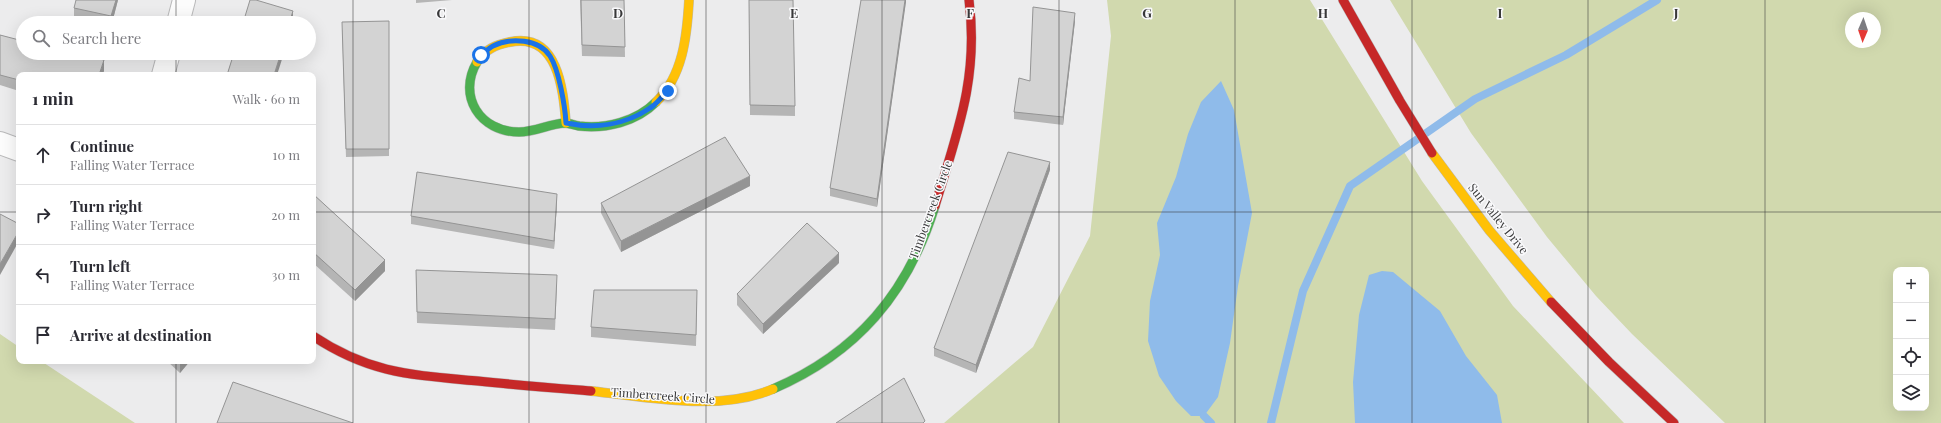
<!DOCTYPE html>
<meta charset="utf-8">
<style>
:root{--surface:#fff;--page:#f7f7f7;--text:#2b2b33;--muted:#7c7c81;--line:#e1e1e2}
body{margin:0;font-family:"Playfair Display",serif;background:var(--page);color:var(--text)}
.controls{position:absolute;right:12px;bottom:12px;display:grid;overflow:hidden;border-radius:8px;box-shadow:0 4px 16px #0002}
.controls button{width:36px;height:36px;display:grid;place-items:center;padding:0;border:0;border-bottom:1px solid var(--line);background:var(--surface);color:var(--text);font:20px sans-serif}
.compass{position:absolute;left:1845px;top:12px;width:36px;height:36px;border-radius:50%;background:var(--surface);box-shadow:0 4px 16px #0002;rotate:182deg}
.stop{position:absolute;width:12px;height:12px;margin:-9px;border:3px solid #1a73e8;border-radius:50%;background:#fff}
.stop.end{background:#1a73e8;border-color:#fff;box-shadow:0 1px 4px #0008}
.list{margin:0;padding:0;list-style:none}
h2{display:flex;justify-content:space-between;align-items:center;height:52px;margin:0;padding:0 16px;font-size:17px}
h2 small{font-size:13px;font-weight:400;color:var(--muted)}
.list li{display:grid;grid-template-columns:26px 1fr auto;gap:12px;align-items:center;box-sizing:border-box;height:60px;padding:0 16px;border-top:1px solid var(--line)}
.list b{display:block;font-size:15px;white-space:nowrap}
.list p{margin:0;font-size:13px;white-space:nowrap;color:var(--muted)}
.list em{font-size:13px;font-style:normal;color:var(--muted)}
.icon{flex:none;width:22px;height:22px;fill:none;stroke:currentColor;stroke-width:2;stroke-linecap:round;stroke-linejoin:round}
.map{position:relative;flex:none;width:1941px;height:423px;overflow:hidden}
.search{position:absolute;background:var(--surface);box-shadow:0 4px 16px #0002;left:16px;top:16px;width:300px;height:44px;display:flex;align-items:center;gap:10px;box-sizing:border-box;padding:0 14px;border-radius:22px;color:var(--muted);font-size:15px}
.panel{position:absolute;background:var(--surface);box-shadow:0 4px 16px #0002;left:16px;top:72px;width:300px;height:292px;border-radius:8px}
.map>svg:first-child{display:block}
.green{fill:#d1d9ae;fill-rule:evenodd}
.water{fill:#8fbbea}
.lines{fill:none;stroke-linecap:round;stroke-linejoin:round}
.stream{stroke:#8fbbea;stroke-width:8}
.street-casing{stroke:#b9b9ba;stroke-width:24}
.fast-casing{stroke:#b9b9ba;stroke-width:10}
.slow-casing{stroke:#b9b9ba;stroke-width:10}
.jam-casing{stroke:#b9b9ba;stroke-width:10}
.street{stroke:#fcfcfc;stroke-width:22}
.fast{stroke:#4caf50;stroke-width:9}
.slow{stroke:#ffc107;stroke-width:9}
.jam{stroke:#c62828;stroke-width:9}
.wall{fill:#b5b5b5}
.shaded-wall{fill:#949494}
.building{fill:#d3d3d3;stroke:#949494}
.route{stroke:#1a73e8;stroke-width:5}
.grid{fill:none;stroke:#383839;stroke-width:1;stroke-opacity:0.55}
.labels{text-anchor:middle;stroke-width:3;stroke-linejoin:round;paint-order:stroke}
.street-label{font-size:12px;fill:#383839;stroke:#f9f9fb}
.grid-label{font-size:13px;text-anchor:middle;font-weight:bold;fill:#383839;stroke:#f9f9fb;stroke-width:3;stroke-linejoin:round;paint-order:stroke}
</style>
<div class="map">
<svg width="1941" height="423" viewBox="0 0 1941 423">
<rect width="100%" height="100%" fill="#ececed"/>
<g class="green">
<polygon points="1107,0 1310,0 1422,181 1513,306 1624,423 944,423 1033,347 1090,236 1111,36"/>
<path d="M1390,0H1941V423H1725L1632,334L1596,296L1547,237L1471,133ZM1851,18H1875V42H1851ZM1896,270H1926V408H1896Z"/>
<polygon points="0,334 19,347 19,361 41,361 135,423 0,423"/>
</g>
<g class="water">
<polygon points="1221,81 1234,110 1252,213 1238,286 1230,343 1218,397 1204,416 1191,416 1176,401 1159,376 1148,341 1150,301 1160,255 1157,223 1176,177 1188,134 1201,102"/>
<polygon points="1382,271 1393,272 1440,311 1466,356 1497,395 1502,423 1355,423 1353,382 1359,315 1369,275"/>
</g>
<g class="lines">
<g class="stream">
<polyline points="1204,416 1211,423"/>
<polyline points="1271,423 1303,291 1350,186 1475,99 1566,55 1657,0"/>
</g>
<g class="street-casing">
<g id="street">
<polyline points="178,23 184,0"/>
<polyline points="163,75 169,53"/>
<polyline points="0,143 19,150"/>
</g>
</g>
<g class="fast-casing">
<g id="fast">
<path d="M477,62C457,96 480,132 519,132C535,132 549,124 564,123C569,123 574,125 579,126C606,129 636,122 656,102"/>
<path d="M773,389C857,353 908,293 935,206"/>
</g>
</g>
<g class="slow-casing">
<g id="slow">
<path d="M477,62C485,49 496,45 510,42C558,32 563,89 566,123"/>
<path d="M656,102C683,76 687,36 689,0"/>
<polyline points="1432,153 1489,230 1551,302"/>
<path d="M591,391C648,397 719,412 773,389"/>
</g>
</g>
<g class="jam-casing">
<g id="jam">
<polyline points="1343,0 1400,101 1432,153"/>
<path d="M935,206C957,133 979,78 969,0"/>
<polyline points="1551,302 1609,362 1674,423"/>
<path d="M313,336C370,374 413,375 478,381C516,385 554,388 591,391"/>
</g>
</g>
<use href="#street" class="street"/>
<use href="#fast" class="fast"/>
<use href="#slow" class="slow"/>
<use href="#jam" class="jam"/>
</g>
<g class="wall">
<polygon points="118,0 112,23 94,23 74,19 74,8"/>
<polygon points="416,0 452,0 416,3"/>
<polygon points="580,0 624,0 625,57 582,56"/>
<polygon points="749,0 795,106 795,116 750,115"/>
<polygon points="906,0 877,207 830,196 830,188"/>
<polygon points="389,21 389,156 346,157 342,30"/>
<polygon points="1075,21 1063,125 1014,119 1014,112 1030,81"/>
<polygon points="0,35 104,71 102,75 19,75 19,91 0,85"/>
<polygon points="1050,170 976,373 934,356 934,348"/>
<polygon points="750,186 621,252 601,213 601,203"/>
<polygon points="313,194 385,271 355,301 313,263"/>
<polygon points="557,202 554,249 411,224 411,216"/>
<polygon points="839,263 763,334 737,305 737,294"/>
<polygon points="416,270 557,285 555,330 417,323"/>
<polygon points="697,301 696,346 591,337 591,327"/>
<polygon points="167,361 190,361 180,373"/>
</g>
<g class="shaded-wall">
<polygon points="116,0 118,0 112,23 111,23 111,16"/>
<polygon points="905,0 906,0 906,2 877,207 877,199"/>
<polygon points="293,11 293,23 289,23"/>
<polygon points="1075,13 1075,21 1063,125 1063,117"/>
<polygon points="281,53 284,53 277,75 274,75"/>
<polygon points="104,60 104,71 102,75 99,75"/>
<polygon points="1050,162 1050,170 976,373 976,365"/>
<polygon points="750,176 750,186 621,252 621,241"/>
<polygon points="557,194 557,202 554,249 554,241"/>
<polygon points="19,231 19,241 0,275 0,264"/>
<polygon points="839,253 839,263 763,334 763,324"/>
<polygon points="385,260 385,271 355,301 355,290"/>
<polygon points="182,361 190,361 180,373 180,363"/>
</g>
<g class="building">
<polygon points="76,0 116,0 111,16 74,8"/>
<polygon points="250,0 256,0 293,11 289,23 243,23"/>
<polygon points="581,0 624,0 625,47 582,45"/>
<polygon points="749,0 793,0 795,106 750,105"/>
<polygon points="861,0 905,0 877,199 830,188"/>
<polygon points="1033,7 1075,13 1063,117 1014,112 1019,78 1030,81"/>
<polygon points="389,21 389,149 346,149 342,22"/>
<polygon points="0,35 23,41 23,53 73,53 104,60 99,75 19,75 19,80 0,75"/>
<polygon points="234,53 281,53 274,75 227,75"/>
<polygon points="725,137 750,176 621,241 601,203"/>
<polygon points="1008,152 1050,162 976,365 934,348"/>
<polygon points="417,172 557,194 554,241 411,216"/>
<polygon points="313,194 385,260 355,290 313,252"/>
<polygon points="0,214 19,224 19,231 0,264"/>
<polygon points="807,223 839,253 763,324 737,294"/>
<polygon points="416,270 557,275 555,319 417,312"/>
<polygon points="594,290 697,290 696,335 591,327"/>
<polygon points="904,378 925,421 923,423 836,423"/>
<polygon points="233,382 353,423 217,423"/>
</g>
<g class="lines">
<path class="route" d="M481,55C485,52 489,48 493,46C511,37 539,39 550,56C559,70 565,106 566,123C595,129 625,125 650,108C657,104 662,96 668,91"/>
</g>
<path class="grid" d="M176,0V23M353,0V423M529,0V423M706,0V423M882,0V423M1059,0V423M1235,0V423M1412,0V423M1588,0V423M1765,0V423M176,53V75M0,212H19M313,212H1941M176,361V423"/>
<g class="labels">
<g class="street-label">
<text transform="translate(931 210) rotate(-70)" y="4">Timbercreek Circle</text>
<text transform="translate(1498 219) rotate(51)" y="4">Sun Valley Drive</text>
<text transform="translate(663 396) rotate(4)" y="4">Timbercreek Circle</text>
</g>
</g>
<g class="grid-label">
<text x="441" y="18">C</text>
<text x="618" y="18">D</text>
<text x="794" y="18">E</text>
<text x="970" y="18">F</text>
<text x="1147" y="18">G</text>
<text x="1323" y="18">H</text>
<text x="1500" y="18">I</text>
<text x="1676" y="18">J</text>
</g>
</svg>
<div class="controls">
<button>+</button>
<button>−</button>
<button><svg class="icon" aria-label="locate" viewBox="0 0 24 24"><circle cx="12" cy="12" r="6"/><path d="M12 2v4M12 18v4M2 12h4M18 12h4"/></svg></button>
<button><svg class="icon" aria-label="layers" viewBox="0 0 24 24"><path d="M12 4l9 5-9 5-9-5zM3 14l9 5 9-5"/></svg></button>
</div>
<svg class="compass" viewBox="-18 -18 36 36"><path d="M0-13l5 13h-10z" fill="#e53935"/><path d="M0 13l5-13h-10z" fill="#7c7c81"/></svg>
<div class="stop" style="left:481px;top:55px"></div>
<div class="stop end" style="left:668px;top:91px"></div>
<div class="search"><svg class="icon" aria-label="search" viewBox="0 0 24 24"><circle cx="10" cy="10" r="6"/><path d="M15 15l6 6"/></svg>Search here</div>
<section class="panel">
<h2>1 min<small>Walk · 60 m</small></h2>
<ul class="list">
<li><svg class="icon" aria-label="ahead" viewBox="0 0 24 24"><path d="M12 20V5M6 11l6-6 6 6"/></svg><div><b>Continue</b><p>Falling Water Terrace</p></div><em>10 m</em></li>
<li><svg class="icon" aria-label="right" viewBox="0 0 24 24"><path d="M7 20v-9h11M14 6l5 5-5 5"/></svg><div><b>Turn right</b><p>Falling Water Terrace</p></div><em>20 m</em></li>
<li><svg class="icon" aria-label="left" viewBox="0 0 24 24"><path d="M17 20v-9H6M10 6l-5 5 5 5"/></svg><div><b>Turn left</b><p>Falling Water Terrace</p></div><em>30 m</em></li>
<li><svg class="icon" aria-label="arrive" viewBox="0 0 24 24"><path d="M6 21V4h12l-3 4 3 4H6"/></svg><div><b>Arrive at destination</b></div></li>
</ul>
</section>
</div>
